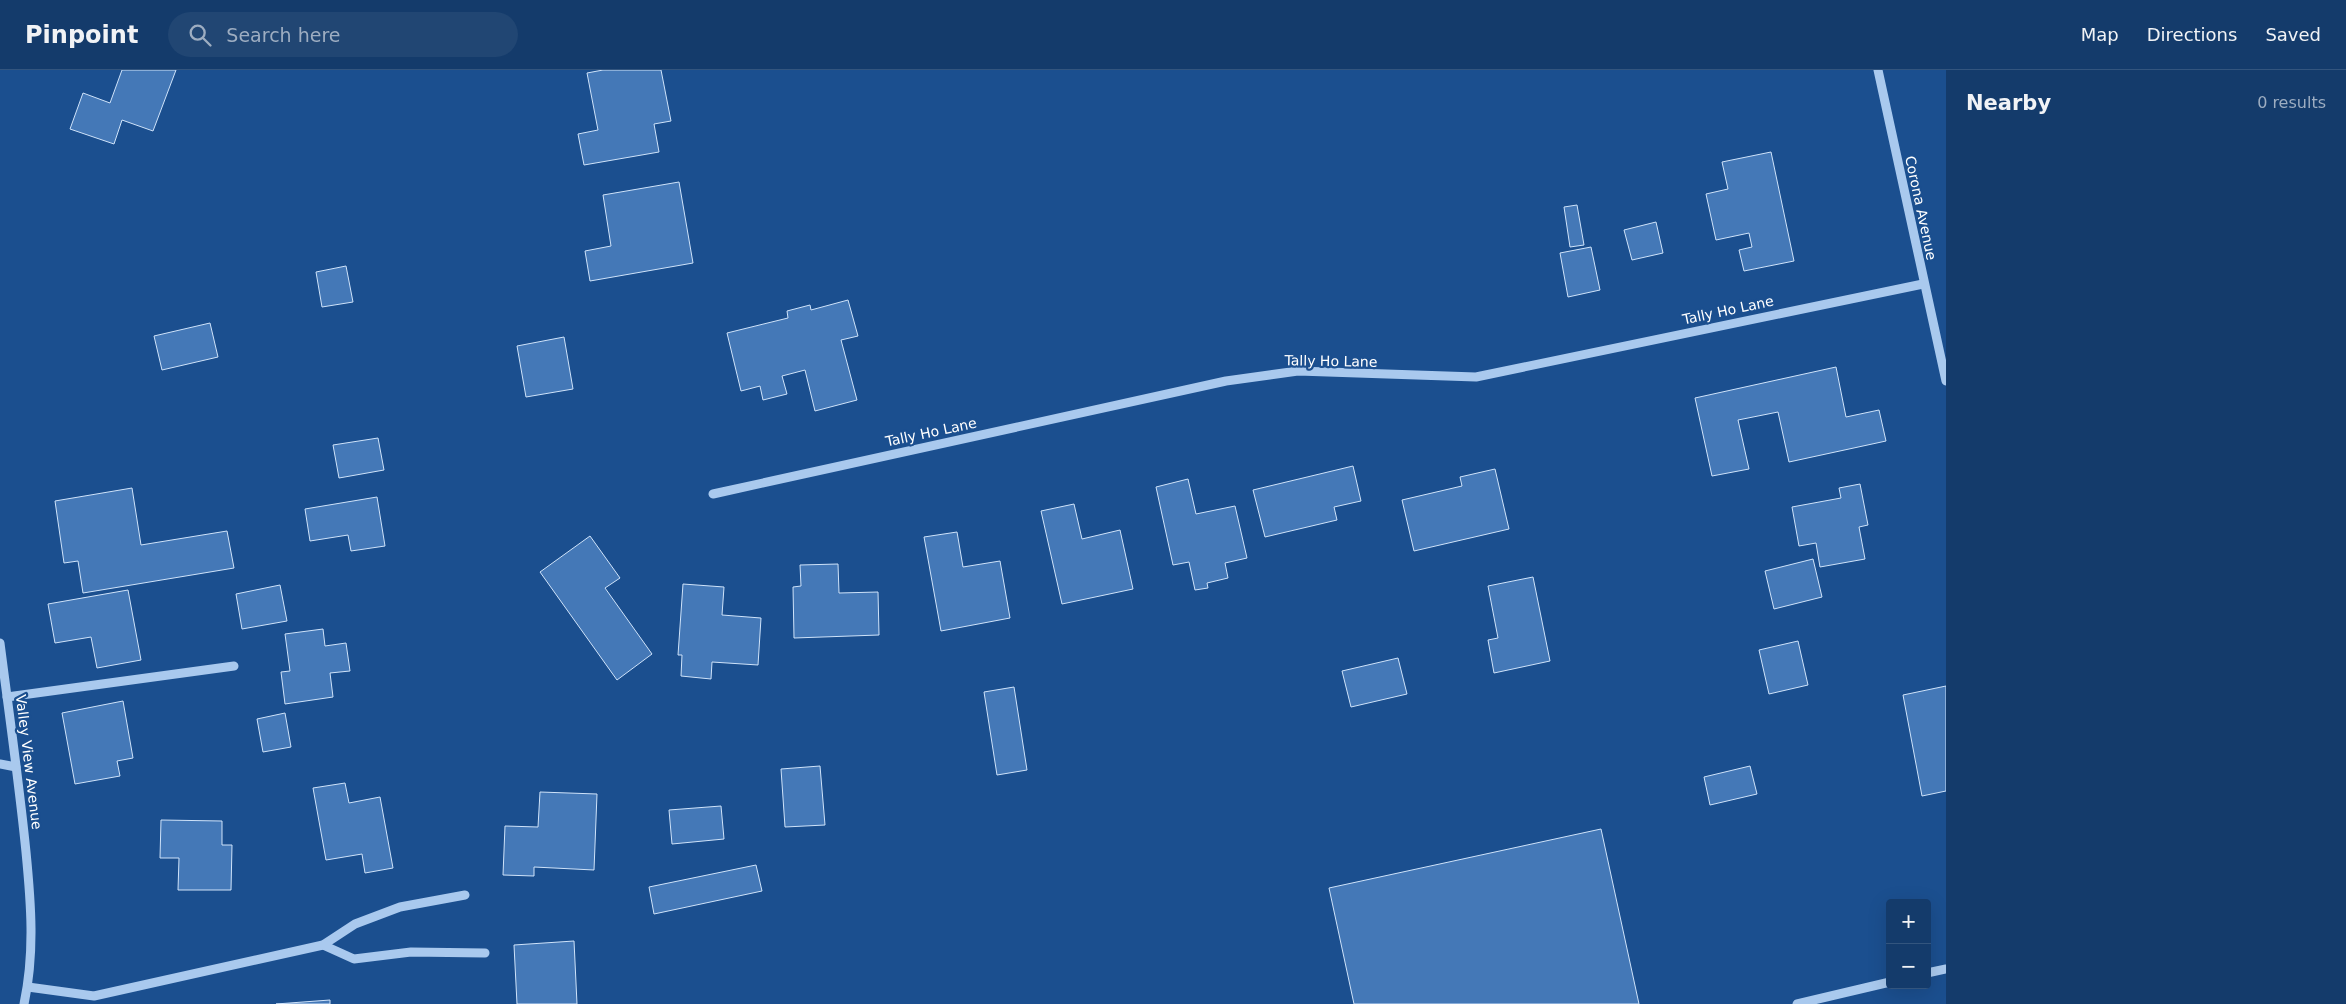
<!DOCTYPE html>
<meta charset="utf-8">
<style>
:root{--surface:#143b6b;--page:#214673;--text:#f1f3f6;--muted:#9dadc1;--line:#33557e}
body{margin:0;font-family:"DejaVu Sans",sans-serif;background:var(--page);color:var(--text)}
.controls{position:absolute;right:15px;bottom:15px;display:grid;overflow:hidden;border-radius:5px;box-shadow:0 5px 20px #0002}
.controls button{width:45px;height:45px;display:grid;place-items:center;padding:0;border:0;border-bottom:1px solid var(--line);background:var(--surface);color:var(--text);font:25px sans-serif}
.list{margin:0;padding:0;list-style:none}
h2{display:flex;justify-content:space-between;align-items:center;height:65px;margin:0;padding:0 20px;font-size:21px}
h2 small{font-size:16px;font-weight:400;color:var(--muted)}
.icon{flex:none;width:28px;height:28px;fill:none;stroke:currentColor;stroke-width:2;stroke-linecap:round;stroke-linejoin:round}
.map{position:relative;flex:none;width:1946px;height:934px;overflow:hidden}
header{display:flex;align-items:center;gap:30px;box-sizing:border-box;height:70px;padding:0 25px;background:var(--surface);border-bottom:1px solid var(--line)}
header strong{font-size:24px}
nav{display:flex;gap:28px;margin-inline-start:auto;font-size:18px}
.search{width:350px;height:45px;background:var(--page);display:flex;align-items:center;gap:12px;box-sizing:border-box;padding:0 18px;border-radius:28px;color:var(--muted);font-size:19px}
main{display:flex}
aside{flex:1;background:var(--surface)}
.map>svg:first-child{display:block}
.building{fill:#4478b7;stroke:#cfe3fa}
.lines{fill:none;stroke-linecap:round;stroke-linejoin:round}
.minor{stroke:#a9c9ee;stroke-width:9}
.labels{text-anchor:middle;stroke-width:4.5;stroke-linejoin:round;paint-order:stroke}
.street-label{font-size:14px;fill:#fff;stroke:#1b4f8f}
</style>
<header>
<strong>Pinpoint</strong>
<div class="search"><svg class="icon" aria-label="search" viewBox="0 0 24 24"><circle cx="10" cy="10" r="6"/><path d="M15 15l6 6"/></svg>Search here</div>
<nav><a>Map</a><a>Directions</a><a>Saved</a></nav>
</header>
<main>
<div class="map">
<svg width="1946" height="934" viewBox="0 0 1946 934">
<rect width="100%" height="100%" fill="#1b4f8f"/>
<g class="building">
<polygon points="122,0 176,0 153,61 122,50 114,74 70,59 83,23 110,33"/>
<polygon points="603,0 661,0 671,51 654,54 659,82 584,95 578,64 598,60 587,3"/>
<polygon points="1771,82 1794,191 1744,201 1739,180 1752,177 1749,163 1716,170 1706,124 1728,119 1722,92"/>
<polygon points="679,112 693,193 590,211 585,181 611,176 603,125"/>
<polygon points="1577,135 1584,175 1570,177 1564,137"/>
<polygon points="1656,152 1663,183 1632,190 1624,160"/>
<polygon points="1591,177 1600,220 1568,227 1560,183"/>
<polygon points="346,196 353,232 322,237 316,202"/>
<polygon points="848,230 858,266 841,270 857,330 815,341 805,300 782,306 787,324 763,330 760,316 741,321 727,263 788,248 787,241 810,235 811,240"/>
<polygon points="210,253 218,287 162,300 154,266"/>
<polygon points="564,267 573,319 526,327 517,276"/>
<polygon points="1836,297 1846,347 1879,340 1886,371 1789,392 1778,342 1738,350 1749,399 1712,406 1695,328"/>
<polygon points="378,368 384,400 339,408 333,375"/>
<polygon points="1353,396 1361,431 1334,437 1337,450 1265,467 1253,420"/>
<polygon points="1495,399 1509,459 1414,481 1402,430 1462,416 1460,407"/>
<polygon points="1188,409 1196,444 1235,436 1247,488 1225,493 1228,508 1207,513 1208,518 1195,520 1189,492 1173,495 1156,417"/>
<polygon points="1860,414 1868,455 1859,457 1865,489 1820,497 1816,473 1799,476 1792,437 1841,428 1839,418"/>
<polygon points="132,418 141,475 227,461 234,498 83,523 78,491 64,493 55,431"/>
<polygon points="377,427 385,476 351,481 348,465 310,471 305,439"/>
<polygon points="1074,434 1082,469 1120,460 1133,519 1062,534 1041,441"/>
<polygon points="957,462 963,497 1000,491 1010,548 941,561 924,467"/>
<polygon points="590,466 620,508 605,518 652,584 617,610 540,502"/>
<polygon points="1813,489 1822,527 1774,539 1765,501"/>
<polygon points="838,494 839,523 878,522 879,565 794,568 793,517 801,516 800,495"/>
<polygon points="1533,507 1550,591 1494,603 1488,570 1498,568 1488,516"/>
<polygon points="683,514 724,517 722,545 761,548 758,595 712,592 711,609 681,606 682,585 678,585"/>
<polygon points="280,515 287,551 242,559 236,524"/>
<polygon points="128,520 141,590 97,598 91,567 55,573 48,534"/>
<polygon points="323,559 325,576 346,573 350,601 330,603 333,627 285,634 281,602 290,601 285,564"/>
<polygon points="1798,571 1808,615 1769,624 1759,580"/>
<polygon points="1398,588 1407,624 1351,637 1342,601"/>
<polygon points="1946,616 1946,721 1922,726 1903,625"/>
<polygon points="1014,617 1027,700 997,705 984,622"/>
<polygon points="123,631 133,688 117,691 120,706 75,714 62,643"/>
<polygon points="285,643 291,677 263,682 257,649"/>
<polygon points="820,696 825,755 785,757 781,699"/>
<polygon points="1750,696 1757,724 1710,735 1704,707"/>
<polygon points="345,713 349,733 380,727 393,798 365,803 362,784 326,790 313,718"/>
<polygon points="540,722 597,724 594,800 534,797 534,806 503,805 505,756 538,757"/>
<polygon points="721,736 724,769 672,774 669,740"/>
<polygon points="161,750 222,751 222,775 232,775 231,820 178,820 179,788 160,788"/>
<polygon points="1601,759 1639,934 1354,934 1329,818"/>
<polygon points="756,795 762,821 654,844 649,817"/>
<polygon points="574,871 577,934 517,934 514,875"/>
<polygon points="330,930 330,934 276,934"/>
</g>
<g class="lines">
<g class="minor">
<polyline points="1878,0 1946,311"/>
<polyline points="713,424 1226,311 1298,301 1476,307 1923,214"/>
<path d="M0,573C9,643 19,712 26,782C31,833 35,883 24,934"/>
<polyline points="7,627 234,596"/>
<polyline points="0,694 16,697"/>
<polyline points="323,875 354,889 411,882 485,883"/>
<polyline points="1927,903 1946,899"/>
<polyline points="28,917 94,926 323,875 355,854 400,837 465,825"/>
<polyline points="1797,934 1890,912"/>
</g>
</g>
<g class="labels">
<g class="street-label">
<text transform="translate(1921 138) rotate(78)" y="5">Corona Avenue</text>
<text transform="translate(1728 240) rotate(-12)" y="5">Tally Ho Lane</text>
<text transform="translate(1331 291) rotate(1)" y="5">Tally Ho Lane</text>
<text transform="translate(931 362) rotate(-12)" y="5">Tally Ho Lane</text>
<text transform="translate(29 692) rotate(83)" y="5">Valley View Avenue</text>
</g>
</g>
</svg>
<div class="controls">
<button>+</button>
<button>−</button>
</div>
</div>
<aside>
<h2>Nearby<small>0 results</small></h2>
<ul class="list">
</ul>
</aside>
</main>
